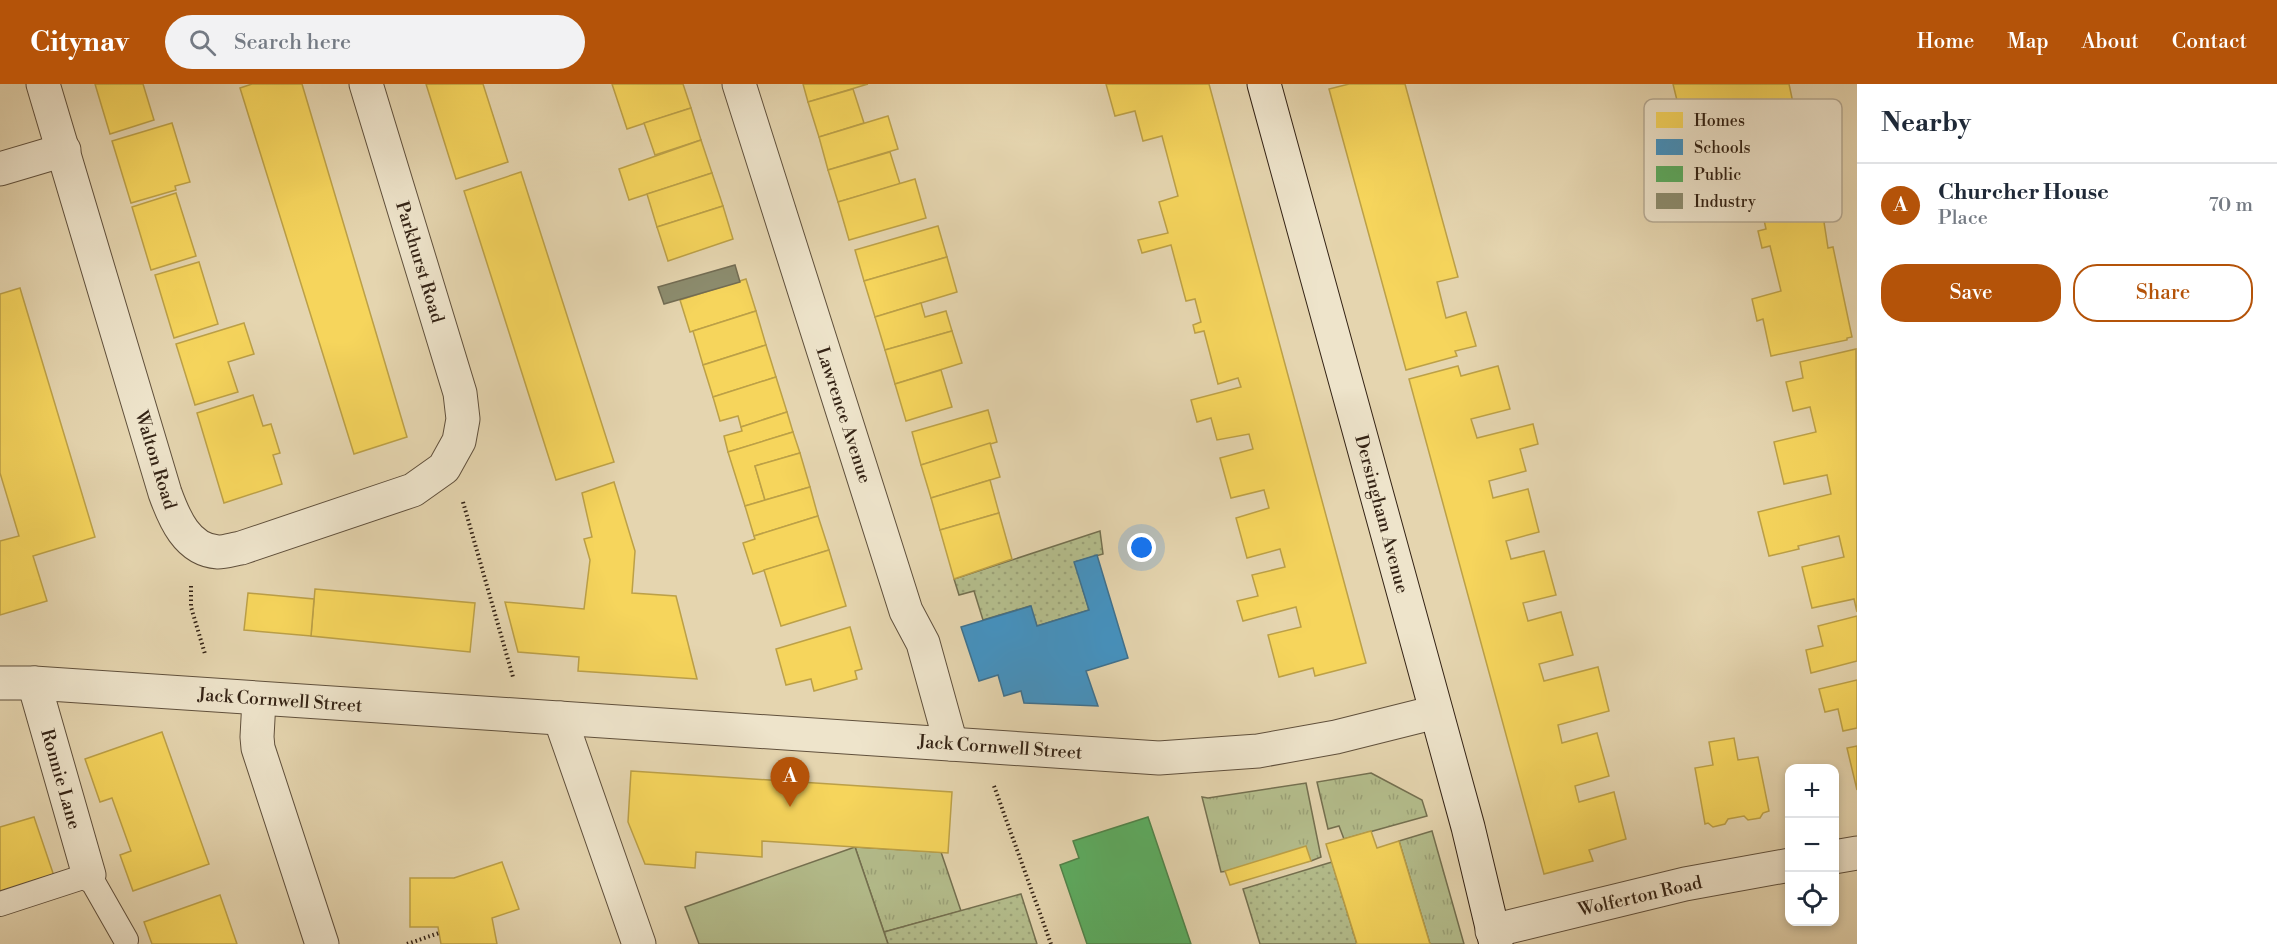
<!DOCTYPE html>
<meta charset="utf-8">
<style>
:root{--surface:#fff;--page:#f2f2f3;--text:#1f2937;--muted:#747a83;--line:#e0e1e3;--accent:#b45309}
body{margin:0;font-family:"Libre Bodoni",serif;background:var(--page);color:var(--text)}
.controls{position:absolute;right:18px;bottom:18px;display:grid;overflow:hidden;border-radius:12px;box-shadow:0 3px 9px #0003}
.controls button{width:54px;height:54px;display:grid;place-items:center;padding:0;border:0;border-bottom:2px solid var(--line);background:var(--surface);color:var(--text);font:30px sans-serif}
.you{position:absolute;left:1142px;top:464px;width:21px;height:21px;margin:-15px;border:4px solid #fff;border-radius:50%;background:#1a73e8;box-shadow:0 0 0 9px #1a73e833}
.badge{display:grid;place-items:center;width:39px;height:39px;border-radius:50%;background:var(--accent);color:#fff;font-size:20px;font-weight:700}
.pin{position:absolute;translate:-50% -50px;filter:drop-shadow(0 2px 3px #0008)}
.pin::after{content:'';position:absolute;top:32px;width:21px;height:18px;background:inherit;clip-path:polygon(0 0,100% 0,50% 100%)}
.list{margin:0;padding:0;list-style:none}
h2{display:flex;justify-content:space-between;align-items:center;height:78px;margin:0;padding:0 24px;font-size:26px}
h2 small{font-size:20px;font-weight:400;color:var(--muted)}
.list li{display:grid;grid-template-columns:39px 1fr auto;gap:18px;align-items:center;box-sizing:border-box;height:84px;padding:0 24px;border-top:2px solid var(--line)}
.list b{display:block;font-size:22px;white-space:nowrap}
.list p{margin:0;font-size:20px;white-space:nowrap;color:var(--muted)}
.list em{font-size:20px;font-style:normal;color:var(--muted)}
.actions{display:flex;gap:12px;padding:18px 24px}
.actions a{flex:1;padding:14px 0;border:2px solid var(--accent);border-radius:24px;text-align:center;font-size:21px;color:var(--accent)}
.actions .main{background:var(--accent);color:#fff}
.icon{flex:none;width:33px;height:33px;fill:none;stroke:currentColor;stroke-width:2;stroke-linecap:round;stroke-linejoin:round}
.map{position:relative;flex:none;width:1857px;height:860px;overflow:hidden}
header{display:flex;align-items:center;gap:36px;box-sizing:border-box;height:84px;padding:0 30px;background:var(--accent);color:#fff}
header strong{font-size:28px}
nav{display:flex;gap:33px;margin-inline-start:auto;font-size:21px}
.search{width:420px;height:54px;background:var(--page);display:flex;align-items:center;gap:15px;box-sizing:border-box;padding:0 21px;border-radius:33px;color:var(--muted);font-size:22px}
main{display:flex}
aside{flex:1;background:var(--surface)}
.map>svg:first-child{display:block}
.grass{fill:url(#grass-tufts);stroke:#747050;stroke-width:1.5}
.park{fill:url(#park-dots);stroke:#747050;stroke-width:1.5}
.pitch{fill:#b4bd8c;stroke:#747050;stroke-width:1.5}
.homes{fill:#f6d55c;stroke:#bca047;stroke-width:1.5}
.schools{fill:#4393c3;stroke:#3e718f;stroke-width:1.5}
.public{fill:#5aae61;stroke:#4f844a;stroke-width:1.5}
.industry{fill:#8c8c6e;stroke:#726c53;stroke-width:1.5}
.lines{fill:none;stroke-linecap:round;stroke-linejoin:round}
.lane-casing{stroke:#60503c;stroke-width:26}
.street-casing{stroke:#60503c;stroke-width:35}
.secondary-casing{stroke:#342315;stroke-width:35}
.path{stroke:#342315;stroke-width:4;stroke-dasharray:1.5 3;stroke-linecap:butt}
.lane{stroke:#eee4cb;stroke-width:24}
.street{stroke:#eee4cb;stroke-width:33}
.secondary{stroke:#eee4cb;stroke-width:33}
.labels{text-anchor:middle;stroke-width:6;stroke-linejoin:round;paint-order:stroke}
.street-label{font-size:18px;fill:#342315;stroke:#eee4cb}
.key{fill:#eee4cb;stroke:#b6aa94;stroke-width:1.5}
.key-label{font-size:16px;fill:#342315}
</style>
<header>
<strong>Citynav</strong>
<div class="search"><svg class="icon" aria-label="search" viewBox="0 0 24 24"><circle cx="10" cy="10" r="6"/><path d="M15 15l6 6"/></svg>Search here</div>
<nav><a>Home</a><a>Map</a><a>About</a><a>Contact</a></nav>
</header>
<main>
<div class="map">
<svg width="1857" height="860" viewBox="0 0 1857 860">
<defs>
<pattern id="grass-tufts" width="24" height="20" patternUnits="userSpaceOnUse" patternTransform="scale(1.5)"><rect width="24" height="20" fill="#b4bd8c"/><path d="M3 7l-1-3M5 7V3M7 7l1-3M15 17l-1-3M17 17v-4M19 17l1-3" fill="none" stroke="#9ba278"/></pattern>
<pattern id="park-dots" width="8" height="8" patternUnits="userSpaceOnUse" patternTransform="scale(1.5)"><rect width="8" height="8" fill="#b4bd8c"/><path d="M2 2h.1M6 6h.1" fill="none" stroke="#9ba278" stroke-width="1.8" stroke-linecap="round"/></pattern>
</defs>
<rect width="100%" height="100%" fill="#e5d5af"/>
<filter id="stains"><feTurbulence type="fractalNoise" baseFrequency=".00333" numOctaves="4"/><feColorMatrix values="0 0 0 0 .2 0 0 0 0 .09 0 0 0 0 .02 0 0 0 .5 -.17"/></filter>
<radialGradient id="worn" r=".72"><stop offset=".6" stop-color="#630" stop-opacity="0"/><stop offset="1" stop-color="#630" stop-opacity=".3"/></radialGradient>
<g class="grass">
<polygon points="1371,689 1422,716 1427,732 1344,755 1339,742 1328,745 1317,698"/>
<polygon points="1306,699 1321,773 1311,777 1221,788 1202,713 1208,714"/>
<polygon points="1432,747 1464,860 1430,860 1399,757"/>
<polygon points="855,763 941,768 961,827 884,848"/>
</g>
<g class="park">
<polygon points="1100,447 1103,470 1075,478 1089,526 1037,542 1030,522 983,536 974,507 959,511 954,495"/>
<polygon points="1332,778 1357,860 1260,860 1243,805"/>
<polygon points="1021,810 1037,860 888,860 884,848"/>
</g>
<polygon class="pitch" points="855,763 888,860 699,860 685,823"/>
<g class="homes">
<polygon points="95,0 143,0 154,36 110,50"/>
<polygon points="252,0 302,0 407,353 354,370 240,4"/>
<polygon points="426,0 483,0 508,78 456,95"/>
<polygon points="612,0 683,0 691,24 627,45"/>
<polygon points="803,0 868,0 808,18"/>
<polygon points="1106,0 1209,0 1366,579 1315,592 1313,584 1279,593 1268,551 1301,543 1296,523 1243,537 1237,517 1258,512 1252,491 1285,483 1280,465 1247,474 1236,434 1269,424 1264,406 1231,414 1220,374 1253,365 1249,350 1217,356 1211,334 1197,338 1191,316 1241,303 1238,294 1218,300 1204,247 1195,249 1193,241 1201,238 1195,215 1186,217 1171,161 1142,169 1138,156 1168,149 1159,118 1178,112 1162,52 1143,57 1135,27 1115,32"/>
<polygon points="1349,0 1405,0 1458,193 1437,198 1446,234 1466,228 1476,262 1455,267 1457,272 1406,286 1329,5"/>
<polygon points="1673,0 1789,0 1809,94 1819,93 1828,137 1824,138 1828,164 1833,163 1852,253 1847,254 1847,256 1771,272 1763,235 1757,237 1752,215 1781,207 1770,162 1762,164 1758,147 1766,145 1762,127 1739,133 1731,99 1759,92 1758,84 1715,94 1704,49 1749,38 1746,22 1682,37"/>
<polygon points="853,5 864,39 819,53 808,18"/>
<polygon points="691,24 701,56 655,71 644,39"/>
<polygon points="888,32 898,65 828,86 819,53"/>
<polygon points="172,39 190,98 175,102 176,106 131,119 112,57"/>
<polygon points="701,56 712,89 629,116 619,85"/>
<polygon points="890,68 900,100 838,118 828,86"/>
<polygon points="521,88 614,378 556,396 464,107"/>
<polygon points="712,89 723,122 657,143 647,110"/>
<polygon points="915,95 926,134 849,156 838,118"/>
<polygon points="176,109 196,172 151,186 132,123"/>
<polygon points="723,122 733,155 668,177 657,143"/>
<polygon points="938,142 947,173 864,197 855,166"/>
<polygon points="947,173 957,208 875,233 864,197"/>
<polygon points="199,178 218,240 174,254 155,191"/>
<polygon points="746,195 756,227 690,248 680,216"/>
<polygon points="20,204 95,453 33,472 47,517 0,531 0,457 19,452 0,389 0,210"/>
<polygon points="921,219 925,233 946,227 952,247 885,266 875,233"/>
<polygon points="756,227 766,261 703,281 693,247"/>
<polygon points="244,239 254,270 228,278 238,308 195,321 176,260"/>
<polygon points="952,247 962,279 895,300 885,266"/>
<polygon points="766,261 776,293 713,313 703,281"/>
<polygon points="1856,265 1857,528 1854,515 1812,524 1802,483 1844,473 1839,452 1798,462 1799,465 1769,472 1758,428 1831,410 1827,391 1784,400 1774,358 1816,348 1810,323 1793,327 1786,298 1803,294 1800,278"/>
<polygon points="1458,282 1461,292 1498,282 1510,325 1471,335 1477,354 1533,340 1538,360 1520,365 1526,387 1489,397 1493,414 1528,405 1539,448 1506,457 1511,475 1544,467 1556,511 1523,519 1528,537 1561,528 1573,571 1539,580 1544,597 1598,583 1609,627 1558,641 1562,659 1597,649 1609,692 1575,702 1579,718 1614,708 1626,755 1589,766 1593,777 1544,790 1409,295"/>
<polygon points="941,286 952,323 906,337 895,300"/>
<polygon points="776,293 787,328 741,343 738,332 720,337 713,313"/>
<polygon points="253,311 263,342 271,340 280,369 273,371 282,400 224,419 197,329"/>
<polygon points="988,326 997,358 921,381 912,348"/>
<polygon points="787,328 793,348 728,368 724,352 742,347 741,343"/>
<polygon points="793,348 800,369 755,382 765,416 745,422 728,368"/>
<polygon points="990,359 1000,393 931,414 921,381"/>
<polygon points="800,369 810,403 765,416 755,382"/>
<polygon points="990,396 999,429 940,446 931,414"/>
<polygon points="614,398 635,467 632,509 676,512 697,595 578,587 579,573 518,568 505,518 584,525 590,476 584,455 592,453 582,409"/>
<polygon points="810,403 818,432 754,452 745,422"/>
<polygon points="999,429 1012,475 954,495 940,446"/>
<polygon points="818,432 829,466 753,490 743,459 755,455 754,452"/>
<polygon points="829,466 846,522 781,542 764,486"/>
<polygon points="315,505 475,519 470,568 311,552"/>
<polygon points="248,509 314,515 311,552 244,546"/>
<polygon points="1857,532 1857,577 1811,589 1806,566 1823,562 1818,542"/>
<polygon points="850,543 862,585 855,587 857,595 814,607 811,595 786,601 776,565"/>
<polygon points="1857,596 1857,644 1843,647 1838,625 1825,628 1819,605"/>
<polygon points="162,648 209,780 133,807 120,771 131,767 112,714 100,718 85,675"/>
<polygon points="1734,654 1738,676 1758,673 1769,727 1763,729 1760,734 1748,736 1744,732 1728,735 1725,740 1713,743 1708,739 1705,740 1695,684 1713,681 1709,658"/>
<polygon points="1857,662 1857,706 1847,664"/>
<polygon points="631,687 952,708 948,769 762,757 762,773 696,768 695,784 645,780 628,738"/>
<polygon points="34,733 54,792 0,810 0,743"/>
<polygon points="1371,747 1377,764 1399,757 1430,860 1357,860 1326,760"/>
<polygon points="1306,762 1311,777 1230,801 1225,787"/>
<polygon points="502,778 519,825 492,834 497,860 441,860 438,843 410,843 410,794 454,794"/>
<polygon points="220,811 237,860 152,860 144,838"/>
</g>
<polygon class="schools" points="1097,471 1128,574 1086,587 1098,622 1024,619 1021,607 1004,612 998,591 979,597 961,543 1031,522 1037,542 1089,526 1074,478"/>
<polygon class="public" points="1148,733 1191,860 1087,860 1060,781 1079,774 1073,757"/>
<polygon class="industry" points="735,181 740,198 664,220 658,203"/>
<g class="lines">
<g class="lane-casing">
<polyline id="lane" points="0,820 89,791 126,856"/>
</g>
<g class="street-casing">
<g id="street">
<path d="M43,0L165,409C174,434 187,466 218,468C225,468 234,465 241,464L413,406L444,384L459,357L463,335L460,309L366,0"/>
<polyline points="739,0 906,527 923,559 951,660"/>
<polyline points="0,85 64,66"/>
<polyline points="0,599 34,599 1159,674 1258,667 1336,653 1436,628"/>
<polyline points="34,599 89,791"/>
<polyline points="259,616 257,653 258,664 322,860"/>
<polyline points="560,634 639,860"/>
<polyline points="1834,773 1857,769"/>
<polyline points="1492,847 1685,800 1790,781"/>
</g>
</g>
<g class="secondary-casing">
<polyline id="secondary" points="1264,0 1468,743 1496,860"/>
</g>
<g class="path">
<polyline points="463,418 513,593"/>
<polyline points="191,502 191,523 205,570"/>
<polyline points="994,702 1051,860"/>
<polyline points="407,860 439,849"/>
</g>
<use href="#lane" class="lane"/>
<use href="#street" class="street"/>
<use href="#secondary" class="secondary"/>
</g>
<g class="labels">
<g class="street-label">
<text transform="translate(420 178) rotate(73)" y="6">Parkhurst Road</text>
<text transform="translate(844 331) rotate(72)" y="6">Lawrence Avenue</text>
<text transform="translate(156 376) rotate(73)" y="6">Walton Road</text>
<text transform="translate(1382 430) rotate(75)" y="6">Dersingham Avenue</text>
<text transform="translate(280 616) rotate(4)" y="6">Jack Cornwell Street</text>
<text transform="translate(1000 663) rotate(4)" y="6">Jack Cornwell Street</text>
<text transform="translate(61 695) rotate(74)" y="6">Ronnie Lane</text>
<text transform="translate(1640 812) rotate(-13)" y="6">Wolferton Road</text>
</g>
</g>
<rect x="1644" y="15" width="198" height="123" rx="9" class="key"/>
<rect x="1656" y="28" width="27" height="16" fill="#f6d55c"/>
<rect x="1656" y="55" width="27" height="16" fill="#4393c3"/>
<rect x="1656" y="82" width="27" height="16" fill="#5aae61"/>
<rect x="1656" y="109" width="27" height="16" fill="#8c8c6e"/>
<g class="key-label">
<text x="1694" y="42">Homes</text>
<text x="1694" y="69">Schools</text>
<text x="1694" y="96">Public</text>
<text x="1694" y="123">Industry</text>
</g>
<rect width="100%" height="100%" filter="url(#stains)"/>
<rect width="100%" height="100%" fill="url(#worn)"/>
</svg>
<div class="controls">
<button>+</button>
<button>−</button>
<button><svg class="icon" aria-label="locate" viewBox="0 0 24 24"><circle cx="12" cy="12" r="6"/><path d="M12 2v4M12 18v4M2 12h4M18 12h4"/></svg></button>
</div>
<div class="you"></div>
<div class="pin badge" style="left:790px;top:723px">A</div>
</div>
<aside>
<h2>Nearby<small></small></h2>
<ul class="list">
<li><span class="badge">A</span><div><b>Churcher House</b><p>Place</p></div><em>70 m</em></li>
</ul>
<div class="actions"><a class="main">Save</a><a>Share</a></div>
</aside>
</main>
